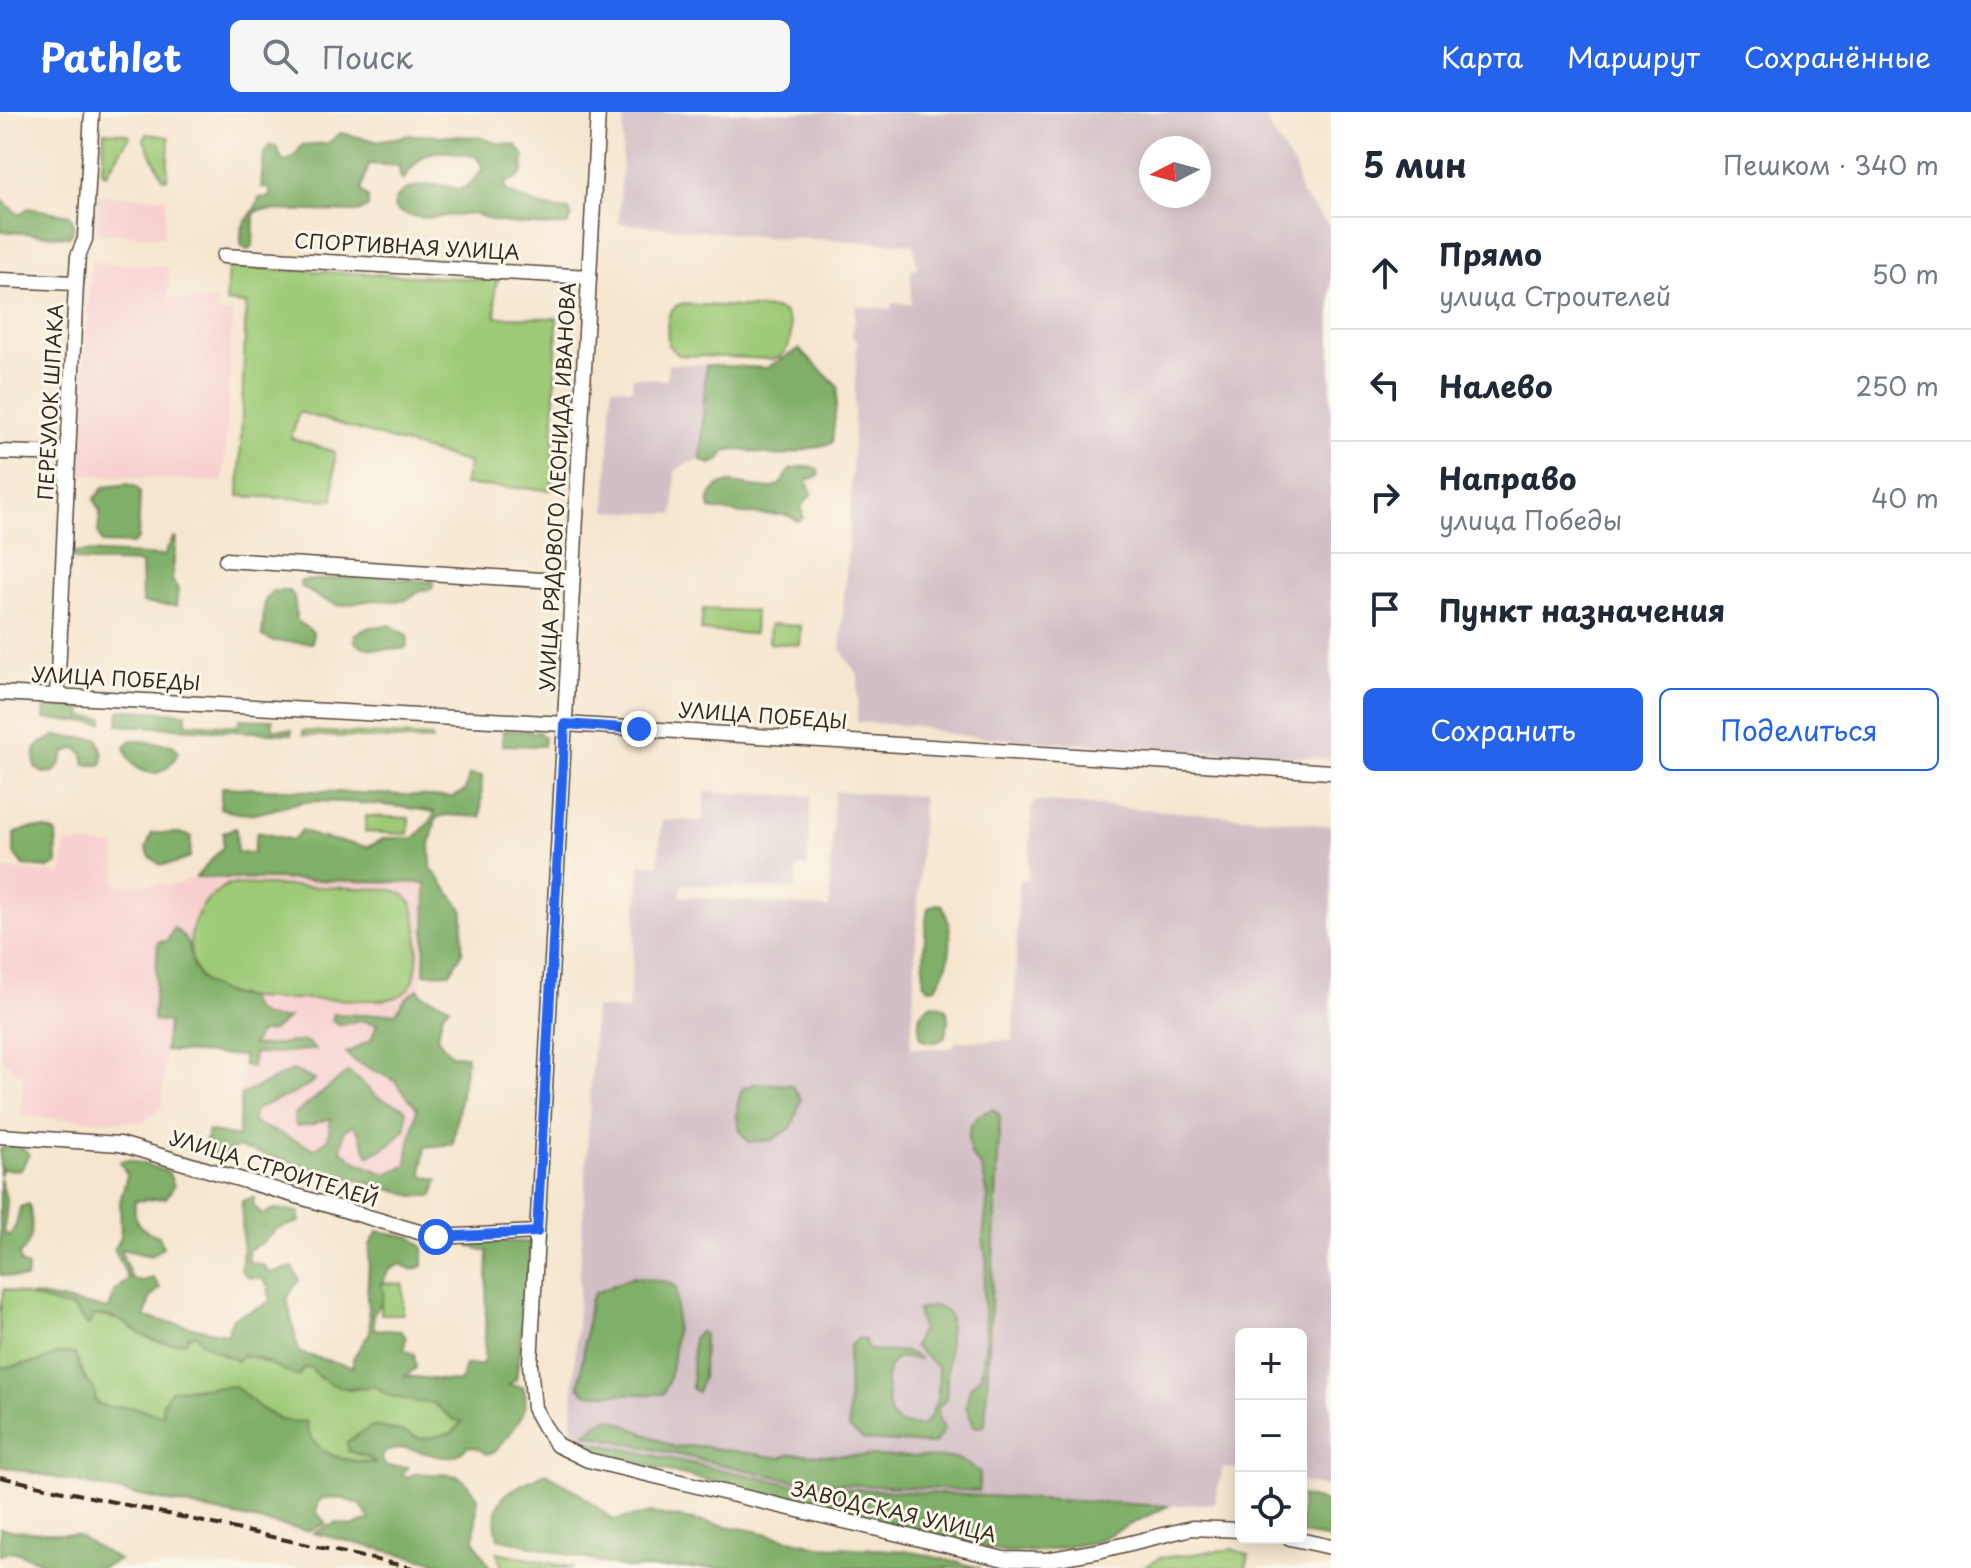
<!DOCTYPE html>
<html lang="ru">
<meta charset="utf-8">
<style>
:root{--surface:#fff;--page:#f6f6f7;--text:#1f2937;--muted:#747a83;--line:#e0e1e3;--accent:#2563eb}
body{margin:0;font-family:"Playpen Sans",sans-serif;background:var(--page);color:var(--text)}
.controls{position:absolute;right:24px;bottom:24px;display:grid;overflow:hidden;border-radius:12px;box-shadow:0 4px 20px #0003}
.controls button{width:72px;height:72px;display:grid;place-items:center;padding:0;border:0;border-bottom:2px solid var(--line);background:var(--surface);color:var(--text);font:40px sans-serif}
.compass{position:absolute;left:1139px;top:24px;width:72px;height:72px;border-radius:50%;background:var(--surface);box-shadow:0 4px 20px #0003;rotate:264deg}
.stop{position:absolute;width:24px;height:24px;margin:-18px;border:6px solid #2563eb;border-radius:50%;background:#fff}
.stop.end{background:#2563eb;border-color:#fff;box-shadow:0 2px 8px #0008}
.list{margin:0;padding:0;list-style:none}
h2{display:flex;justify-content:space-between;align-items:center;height:104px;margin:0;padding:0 32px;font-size:34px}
h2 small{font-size:26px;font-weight:400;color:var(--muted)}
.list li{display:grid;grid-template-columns:52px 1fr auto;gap:24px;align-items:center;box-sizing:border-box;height:112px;padding:0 32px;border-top:2px solid var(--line)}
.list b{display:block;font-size:30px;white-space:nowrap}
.list p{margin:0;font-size:26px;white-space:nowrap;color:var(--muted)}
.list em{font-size:26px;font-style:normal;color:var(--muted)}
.actions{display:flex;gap:16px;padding:24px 32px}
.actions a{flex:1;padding:18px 0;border:2px solid var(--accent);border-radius:12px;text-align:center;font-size:28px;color:var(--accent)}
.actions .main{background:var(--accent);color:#fff}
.icon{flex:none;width:44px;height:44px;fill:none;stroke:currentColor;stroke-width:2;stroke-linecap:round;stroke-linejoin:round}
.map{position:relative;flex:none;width:1331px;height:1456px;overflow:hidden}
header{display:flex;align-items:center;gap:48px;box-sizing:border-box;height:112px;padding:0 40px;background:var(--accent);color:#fff}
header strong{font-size:38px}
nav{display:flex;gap:44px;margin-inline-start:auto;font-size:28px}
.search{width:560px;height:72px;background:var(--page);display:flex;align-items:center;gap:20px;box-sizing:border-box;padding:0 28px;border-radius:12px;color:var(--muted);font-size:30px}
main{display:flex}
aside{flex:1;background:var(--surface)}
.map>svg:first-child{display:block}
.built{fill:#f7d0cf}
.industrial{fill:#d2bec5;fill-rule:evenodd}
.green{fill:#9fcb78;stroke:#6d7a4b;stroke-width:2}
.forest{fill:#7faf68;stroke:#5d6c43;stroke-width:2}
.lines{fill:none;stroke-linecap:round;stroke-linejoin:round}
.street-casing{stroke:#574639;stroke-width:17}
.street{stroke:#fff;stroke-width:14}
.rail{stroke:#3b2a1e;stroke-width:4;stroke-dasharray:12 6;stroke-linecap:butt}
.route{stroke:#2563eb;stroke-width:10}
.labels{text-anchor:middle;stroke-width:6;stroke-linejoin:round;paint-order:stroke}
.street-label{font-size:20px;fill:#3b2a1e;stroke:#fbf7ec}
</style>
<header>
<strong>Pathlet</strong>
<div class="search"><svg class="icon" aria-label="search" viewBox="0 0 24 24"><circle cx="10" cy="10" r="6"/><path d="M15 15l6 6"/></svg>Поиск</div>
<nav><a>Карта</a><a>Маршрут</a><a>Сохранённые</a></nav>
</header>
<main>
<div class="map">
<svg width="1331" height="1456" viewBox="0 0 1331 1456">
<rect width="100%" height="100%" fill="#fbf7ec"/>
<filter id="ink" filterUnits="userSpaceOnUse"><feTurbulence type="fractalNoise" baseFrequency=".0125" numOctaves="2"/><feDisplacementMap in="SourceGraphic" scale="16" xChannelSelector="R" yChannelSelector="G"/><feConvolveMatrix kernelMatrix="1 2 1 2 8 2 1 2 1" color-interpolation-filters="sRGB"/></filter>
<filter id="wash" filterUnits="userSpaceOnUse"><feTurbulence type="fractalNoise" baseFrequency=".006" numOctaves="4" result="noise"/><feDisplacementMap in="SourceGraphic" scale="32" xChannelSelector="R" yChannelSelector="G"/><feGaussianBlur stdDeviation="1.8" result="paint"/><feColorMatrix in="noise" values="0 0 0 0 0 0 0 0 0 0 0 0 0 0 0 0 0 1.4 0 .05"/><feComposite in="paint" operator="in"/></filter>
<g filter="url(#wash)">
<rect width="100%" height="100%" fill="#f6e6cf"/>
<g class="built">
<polygon points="97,83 166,86 164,124 96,122"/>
<polygon points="91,150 169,155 168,186 217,189 217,200 233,201 223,370 78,362"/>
<polygon points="65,731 116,734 117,772 177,773 196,765 424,772 414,1084 237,1035 243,944 165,939 162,995 144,1010 21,1005 23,962 17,961 0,944 0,757 62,761"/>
</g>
<g class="industrial">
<path d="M624,0H1263L1272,20L1295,56L1301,82L1331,115V647L978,625L949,622L919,614L857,610L858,564L840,537L850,407L857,227L852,226L856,194L891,197L892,191L911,192V156H917L914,132L768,125L619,111ZM1151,36H1199V84H1151Z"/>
<polygon points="668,252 706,253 701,348 688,351 675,359 674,402 606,399 612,275 632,277 633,265 667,268"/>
<polygon points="834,679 923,684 911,936 951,936 957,929 1013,928 1019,767 1028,767 1032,694 1036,689 1270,707 1331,714 1331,1376 1301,1370 1301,1222 1241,1222 1241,1358 1223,1355 1214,1391 1168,1394 799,1374 576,1327 571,1319 595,896 628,898 641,752 658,753 662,708 703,709 705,680 811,684 808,755 797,755 796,777 682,772 680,784 829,796"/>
</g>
<g class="green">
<polygon points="104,20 123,21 130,24 106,62 102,59"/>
<polygon points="147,22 169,25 167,67 163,66 144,28"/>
<polygon points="228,155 498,168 495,175 496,205 557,206 552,378 464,373 469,351 299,300 291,326 335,340 333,388 239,384 246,192 226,190"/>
<path d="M680,192L775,197L783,200C796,214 793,242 773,247L678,243L668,233C668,217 663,199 680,192Z"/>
<polygon points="703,497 755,499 754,522 701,519"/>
<polygon points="770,512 801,514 800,533 769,531"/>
<polygon points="303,619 432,625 432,629 303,623"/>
<polygon points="366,704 409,706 408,722 365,720"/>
<path d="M229,772L383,777C394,778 403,779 410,789C420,805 421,862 409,876C402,885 392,887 381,888C354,888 327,887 300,887C255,887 182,892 191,824C195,799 207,784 229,772Z"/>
<polygon points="382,1171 403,1172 403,1202 381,1202"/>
<path d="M4,1177L74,1197L88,1213L94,1203L124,1209L141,1221L189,1224L197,1221L203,1231L224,1244H254L265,1251L311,1256L319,1266L351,1278L374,1274L417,1290H433L454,1308H462L453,1321L421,1327L400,1319L349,1339L370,1346L376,1351L341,1348L317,1335L308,1322L253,1292L235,1274L224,1277L187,1276L162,1293L164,1303C154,1302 147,1299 137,1296C121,1292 114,1300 96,1291C94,1276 85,1269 81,1255L59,1241L38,1250L0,1256V1196Z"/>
<polygon points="1232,1437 1249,1443 1246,1456 1142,1456 1159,1446"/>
<polygon points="497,1440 574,1456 502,1456"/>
</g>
<g class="forest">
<path d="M341,21L376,29L412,23L480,25L496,31L516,33L524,44L523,60L518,66L506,70L505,77C524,91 545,96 569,98L572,105L567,113C543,114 514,113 491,108C485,107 480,102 473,102C450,102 413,113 394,96C396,72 426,72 447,74C451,75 455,77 460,77C469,75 479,64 483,56L477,45C438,37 424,33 403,69L400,65L399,54L369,52L361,78L368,86V95L358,100L259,98L254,102L253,133L248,138L242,135C236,109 254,107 259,86L269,85L271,81L267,76L261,75L264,41L269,34H276L283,49C293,49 297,41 302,33L328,31Z"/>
<path d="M0,86L19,103L28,96L70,103C75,111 75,118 69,125L0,119Z"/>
<path d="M799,237L838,275L832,331L780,344L735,337L725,339C721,348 718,350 709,352L701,348L706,253L766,256Z"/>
<path d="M806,354L818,357L819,364L806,368L812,381L801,395L803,406L798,409L787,403L744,402L710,397C708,389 708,386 713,379C730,358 762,387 780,372C784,369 786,361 791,357Z"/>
<polygon points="129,372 136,375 140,380 138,427 132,432 102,431 98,420 100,400 94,387 104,375"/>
<path d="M173,426H176L172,468L178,477L176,494L142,491L141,452C123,447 82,454 72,445L74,441L82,440L164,444Z"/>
<polygon points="366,464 434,470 432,477 422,478 404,489 372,488 340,494 320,486 300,474 301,469"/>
<polygon points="272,479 289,479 294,484 297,509 313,520 312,531 272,529 262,524 265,489"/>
<path d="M390,513L408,524L407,534L403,537C388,537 366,540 355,530V522L370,515Z"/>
<polygon points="45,593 83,595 82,605 103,606 103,611 44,607"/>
<polygon points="127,598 186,601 186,611 238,614 240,607 273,608 273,617 292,618 291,622 118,613 119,599"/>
<polygon points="503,618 539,620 544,626 543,634 502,633"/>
<path d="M55,624L98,627L103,642L102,653H85L83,642L77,636L65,640L60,653L54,660L43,661L35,655C33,633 36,634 55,624Z"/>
<path d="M132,628L173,633L178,639C167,672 130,666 125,634Z"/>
<path d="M469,663L482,664L481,705L445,703L436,706L430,733L431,756L463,798L462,841L450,861L424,862L426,771L196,765L223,735V720L236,716L237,740L253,741L257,720L293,728L302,718L318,725L368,735L385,726H414L430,710L435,700C400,694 354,690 317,689C279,689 261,712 220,696L222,675L452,685L465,679Z"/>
<polygon points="30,716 46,717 56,721 57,752 49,756 24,754 14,742 14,722"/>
<polygon points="152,721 179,721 191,724 190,745 176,751 161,753 150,745 146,737"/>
<path d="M937,792L942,793C955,819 953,851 936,875L929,876C927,875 925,874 924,872C922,868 926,802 928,796Z"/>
<path d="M174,816C188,827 189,832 192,849C198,876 224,881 248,886C255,906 268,907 288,906L272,919L259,921L252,933C261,937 291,928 307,930L315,938C293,938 275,943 254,941L252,955L243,953V944L165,939L168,910L153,908L158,830L167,829Z"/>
<path d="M418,877L423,883L450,894L443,901L437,926L451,943L467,944L453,1032L425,1035L422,1063L438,1068L433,1084H414L237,1035L223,1042L204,1041L208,1019L238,1025L241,983L293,958L315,968C296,985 277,985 255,998L252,1010L315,1037L328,1027L331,1006L310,1013L296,1014L294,1003L348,960C359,967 366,975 375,983C384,991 397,990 406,998V1016L392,1031L369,1044L360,1023L353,1013L344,1018L341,1038L358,1051L386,1062L407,1053C408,1034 414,1015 417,996L394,968L354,949L346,941L371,928L377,912L359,908L342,913L332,909L334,902L362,903L396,901L406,886Z"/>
<path d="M934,892L945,895C951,906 947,914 945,925C936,932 930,932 921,926C917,910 917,897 934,892Z"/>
<path d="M756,971L792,973L801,987L792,1015L772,1028L749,1030C733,1015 735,994 743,976Z"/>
<polygon points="993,997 1000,1004 986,1296 985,1313 979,1315 974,1314 966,1295 970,1276 981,1263 986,1229 983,1179 987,1152 983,1126 988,1084 982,1056 971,1043 968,1027 970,1015 979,1003"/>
<polygon points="6,1033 19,1034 29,1042 21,1058 2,1057 0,1064 0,1038"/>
<path d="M128,1048L168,1059L174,1074L166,1086L135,1089C133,1111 138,1117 159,1124L163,1135L151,1144L120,1137L132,1167L142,1169L153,1166L160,1176L150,1186L145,1205L229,1223V1215L234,1205L259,1196L270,1189C269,1173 266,1163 249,1166L241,1158C245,1137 241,1111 242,1089L254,1085V1094L262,1103L273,1097L299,1100L300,1110L276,1117L263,1130L248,1138L249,1150L263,1153L270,1161L293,1155L299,1168L287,1186L298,1238L300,1241L353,1255V1246L370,1220L367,1185L370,1133L378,1119L411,1125L423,1135V1154L413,1158L400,1152L389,1158L381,1172C387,1186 382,1191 373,1202L374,1217L401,1219L406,1225L404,1238L414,1242L416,1256L405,1264L460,1270L465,1253H481L484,1249L488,1140L469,1134L468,1129L528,1130L531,1134L516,1268L508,1273L523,1275C534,1301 509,1321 495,1340L486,1342L477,1336L468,1334C451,1356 427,1339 405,1336C399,1336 391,1338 385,1340L381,1347L386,1354L408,1355L402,1361L407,1365C417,1360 422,1362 433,1362C463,1363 459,1362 478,1385L474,1427L490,1456H459L313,1421L336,1411L353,1414L370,1408L361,1393L344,1387L321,1386L316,1399L326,1412L307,1419L0,1354V1256L38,1250L59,1241L75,1242L84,1267L94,1276L96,1291C113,1299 121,1292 137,1296C147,1299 153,1302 164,1303L162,1293L171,1278L235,1274C257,1294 276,1314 306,1309C311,1345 344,1348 375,1351L370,1346L349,1339L347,1330L372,1314L400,1319L421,1327L453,1321L462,1309L454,1308L433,1291L417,1290L387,1283L374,1274C349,1278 328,1278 311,1256H304L298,1264C279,1259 262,1244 243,1243L237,1249L202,1231L196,1222L189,1224L185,1230C172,1232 159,1231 146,1225C128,1216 119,1202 94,1203L88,1214L74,1197L30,1185L34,1183L109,1197L114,1180L128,1167L114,1136L121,1125L120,1090L127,1063L120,1049Z"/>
<path d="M0,1066L7,1090L4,1119L9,1125L16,1113L20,1095L29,1092C33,1111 34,1131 19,1143L21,1151L28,1155L26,1167L0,1163Z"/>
<path d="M633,1165L666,1170L676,1175C677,1204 676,1258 663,1282H587L579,1276L590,1189L595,1181Z"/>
<path d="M935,1194L947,1200L950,1206L946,1287L938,1296L939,1307L944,1317L935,1331L929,1332L864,1328L849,1317L848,1248L850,1233L859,1226L865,1228L867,1237C885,1244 903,1233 919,1247C913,1247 904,1245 899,1246C880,1252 888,1290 891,1304L899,1312L922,1314C937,1302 941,1274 938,1256L914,1234L922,1216L917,1198Z"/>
<polygon points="700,1220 704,1222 703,1265 697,1280 692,1277 693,1226"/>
<polygon points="610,1306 674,1335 699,1334 781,1346 789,1342 956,1346 980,1360 979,1379 800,1370 585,1322 597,1311"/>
<polygon points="576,1327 799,1374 1168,1394 1094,1430 1044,1439 1006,1440 576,1337"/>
<path d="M546,1361L578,1380L613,1408L652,1401L756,1419L819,1434L909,1439L981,1456H625L498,1426C486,1382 514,1377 546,1361Z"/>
<polygon points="1301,1384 1331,1391 1331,1427 1301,1422"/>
<polygon points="0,1416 16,1419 76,1423 119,1448 100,1456 58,1456 13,1439 0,1443"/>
</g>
</g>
<g filter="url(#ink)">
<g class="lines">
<g class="street-casing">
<g id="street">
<polyline points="598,0 530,1252 534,1296 544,1314 557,1333 588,1348 1004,1447 1046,1448 1098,1439 1192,1416 1241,1418"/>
<polyline points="224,144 589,165"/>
<polyline points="0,168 76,171"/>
<polyline points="0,340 68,342"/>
<polyline points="226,448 572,470"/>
<polyline points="0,581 565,612 1331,660"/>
<polyline points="57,584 76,171 78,144 85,127 92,0"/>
<polyline points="0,1024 120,1032 436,1125 537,1120"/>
<polyline points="1290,1426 1331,1435"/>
</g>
</g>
<use href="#street" class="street"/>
<polyline class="rail" points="0,1365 413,1456"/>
</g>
</g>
<g class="lines" filter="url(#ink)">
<polyline class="route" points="436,1125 537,1120 565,612 639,617"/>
</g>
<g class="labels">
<g class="street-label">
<text transform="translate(407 135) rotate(3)" y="7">СПОРТИВНАЯ УЛИЦА</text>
<text transform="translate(51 290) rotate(-87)" y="7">ПЕРЕУЛОК ШПАКА</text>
<text transform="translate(558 375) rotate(-87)" y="7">УЛИЦА РЯДОВОГО ЛЕОНИДА ИВАНОВА</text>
<text transform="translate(116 567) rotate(3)" y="7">УЛИЦА ПОБЕДЫ</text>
<text transform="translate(763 604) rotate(4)" y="7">УЛИЦА ПОБЕДЫ</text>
<text transform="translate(274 1057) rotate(17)" y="7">УЛИЦА СТРОИТЕЛЕЙ</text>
<text transform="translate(894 1400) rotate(13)" y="7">ЗАВОДСКАЯ УЛИЦА</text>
</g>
</g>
</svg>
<div class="controls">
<button>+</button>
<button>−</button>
<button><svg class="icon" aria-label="locate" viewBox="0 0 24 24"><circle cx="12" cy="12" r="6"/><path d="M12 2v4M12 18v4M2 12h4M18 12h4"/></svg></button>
</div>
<svg class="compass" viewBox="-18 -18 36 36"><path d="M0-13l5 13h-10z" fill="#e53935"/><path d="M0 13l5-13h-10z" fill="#747a83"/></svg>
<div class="stop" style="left:436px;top:1125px"></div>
<div class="stop end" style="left:639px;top:617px"></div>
</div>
<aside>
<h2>5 мин<small>Пешком · 340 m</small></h2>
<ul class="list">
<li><svg class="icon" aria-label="ahead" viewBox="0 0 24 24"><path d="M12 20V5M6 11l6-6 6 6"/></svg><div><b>Прямо</b><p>улица Строителей</p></div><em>50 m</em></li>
<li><svg class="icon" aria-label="left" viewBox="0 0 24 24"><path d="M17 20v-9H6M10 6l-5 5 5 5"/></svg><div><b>Налево</b></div><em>250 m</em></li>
<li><svg class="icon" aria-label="right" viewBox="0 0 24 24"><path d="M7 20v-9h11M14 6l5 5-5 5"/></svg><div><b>Направо</b><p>улица Победы</p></div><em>40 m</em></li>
<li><svg class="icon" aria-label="arrive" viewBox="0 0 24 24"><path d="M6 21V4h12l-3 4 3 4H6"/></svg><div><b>Пункт назначения</b></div></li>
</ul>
<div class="actions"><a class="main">Сохранить</a><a>Поделиться</a></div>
</aside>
</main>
